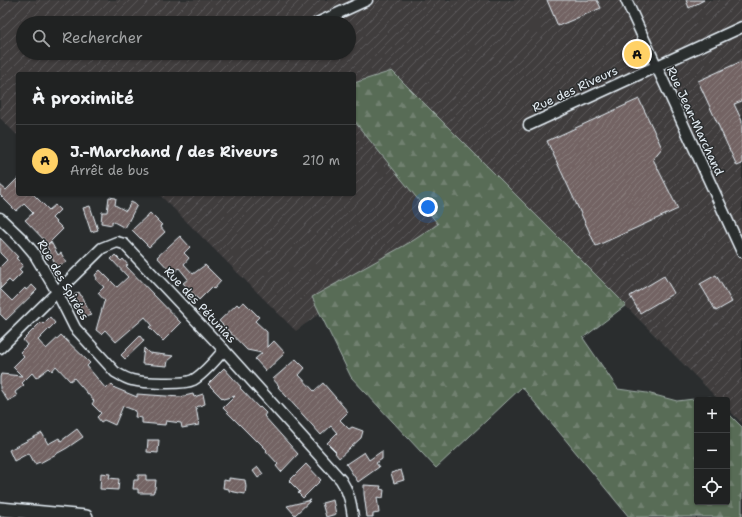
<!DOCTYPE html>
<html lang="fr">
<meta charset="utf-8">
<style>
:root{--surface:#202222;--page:#282a2a;--text:#f1f3f6;--muted:#a2a4a5;--line:#3d3f40;--accent:#ffd166}
body{margin:0;font-family:"Shantell Sans",sans-serif;background:var(--page);color:var(--text)}
.controls{position:absolute;right:12px;bottom:12px;display:grid;overflow:hidden;border-radius:4px;box-shadow:0 1px 3px #0004}
.controls button{width:36px;height:36px;display:grid;place-items:center;padding:0;border:0;border-bottom:1px solid var(--line);background:var(--surface);color:var(--text);font:20px sans-serif}
.you{position:absolute;left:428px;top:207px;width:14px;height:14px;margin:-10px;border:3px solid #fff;border-radius:50%;background:#1a73e8;box-shadow:0 0 0 6px #1a73e833}
.badge{display:grid;place-items:center;width:26px;height:26px;border-radius:50%;background:var(--accent);color:#111;font-size:13px;font-weight:700}
.pin{position:absolute;translate:-50% -50%;border:2px solid #fff;box-shadow:0 1px 4px #0006}
.list{margin:0;padding:0;list-style:none}
h2{display:flex;justify-content:space-between;align-items:center;height:52px;margin:0;padding:0 16px;font-size:17px}
h2 small{font-size:13px;font-weight:400;color:var(--muted)}
.list li{display:grid;grid-template-columns:26px 1fr auto;gap:12px;align-items:center;box-sizing:border-box;height:72px;padding:0 16px;border-top:1px solid var(--line)}
.list b{display:block;font-size:15px;white-space:nowrap}
.list p{margin:0;font-size:13px;white-space:nowrap;color:var(--muted)}
.list em{font-size:13px;font-style:normal;color:var(--muted)}
.icon{flex:none;width:22px;height:22px;fill:none;stroke:currentColor;stroke-width:2;stroke-linecap:round;stroke-linejoin:round}
.map{position:relative;flex:none;width:742px;height:517px;overflow:hidden}
.search{position:absolute;background:var(--surface);box-shadow:0 1px 3px #0004;left:16px;top:16px;width:340px;height:44px;display:flex;align-items:center;gap:10px;box-sizing:border-box;padding:0 14px;border-radius:22px;color:var(--muted);font-size:15px}
.panel{position:absolute;background:var(--surface);box-shadow:0 1px 3px #0004;left:16px;top:72px;width:340px;height:124px;border-radius:4px}
.map>svg:first-child{display:block}
.industrial{fill:url(#industrial-furrows);fill-rule:evenodd}
.forest{fill:url(#forest-firs);stroke:#a0aea8}
.building{fill:url(#building-hatch);stroke:#e8f1f8}
.lines{fill:none;stroke-linecap:round;stroke-linejoin:round}
.minor-casing{stroke:#e8f1f8;stroke-width:13}
.tertiary-casing{stroke:#e8f1f8;stroke-width:16}
.minor{stroke:#2a2d2e;stroke-width:10}
.tertiary{stroke:#2a2d2e;stroke-width:13}
.labels{text-anchor:middle;stroke-width:3;stroke-linejoin:round;paint-order:stroke}
.street-label{font-size:12px;fill:#e8f1f8;stroke:#2a2d2e}
</style>
<div class="map">
<svg width="742" height="517" viewBox="0 0 742 517">
<defs>
<pattern id="industrial-furrows" width="10" height="10" patternUnits="userSpaceOnUse"><rect width="10" height="10" fill="#403e3e"/><path d="M-1 1l2-2M0 10L10 0M9 11l2-2" fill="none" stroke="#5c5a5b"/></pattern>
<pattern id="forest-firs" width="22" height="20" patternUnits="userSpaceOnUse"><rect width="22" height="20" fill="#596c57"/><path d="M5 1l3.5 6h-7zM16 11l3.5 6h-7z" fill="#718170"/></pattern>
<pattern id="building-hatch" width="6" height="6" patternUnits="userSpaceOnUse"><rect width="6" height="6" fill="#736463"/><path d="M-1 1l2-2M0 6l6-6M5 7l2-2" fill="none" stroke="#877b7a"/></pattern>
</defs>
<rect width="100%" height="100%" fill="#2a2d2e"/>
<filter id="ink" filterUnits="userSpaceOnUse"><feTurbulence type="fractalNoise" baseFrequency=".025" numOctaves="2"/><feDisplacementMap in="SourceGraphic" scale="8" xChannelSelector="R" yChannelSelector="G"/><feConvolveMatrix kernelMatrix="1 2 1 2 8 2 1 2 1" color-interpolation-filters="sRGB"/></filter>
<g filter="url(#ink)">
<g class="industrial">
<path d="M0,0H742V423L727,408V400H719L392,71L354,83V74H18V136L0,118ZM23,23H349V53H23Z"/>
<polygon points="354,121 438,224 296,331 159,194 354,194"/>
</g>
<polygon class="forest" points="392,71 626,305 583,338 618,389 647,393 677,401 711,397 714,400 697,400 697,502 727,502 727,412 742,427 742,517 629,517 522,387 436,468 351,377 312,297 414,240 438,224 354,121 354,83"/>
<g class="building">
<polygon points="547,0 597,0 601,8 558,26"/>
<polygon points="686,0 704,0 689,8"/>
<polygon points="742,61 742,101 734,104 742,121 742,164 737,166 698,81"/>
<polygon points="639,99 662,148 653,159 678,209 596,246 547,141"/>
<polygon points="18,178 18,194 33,194 49,210 55,205 60,210 52,218 63,229 48,244 51,242 58,255 61,253 66,262 57,267 46,245 48,244 25,220 33,213 24,204 16,211 0,195 0,185 6,190"/>
<polygon points="109,197 116,198 115,205 126,211 131,202 137,205 125,228 112,221 112,225 101,223 102,212 107,212"/>
<polygon points="90,206 98,230 91,232 83,208"/>
<polygon points="150,213 162,225 160,226 165,232 149,247 132,230"/>
<polygon points="180,236 190,247 184,253 189,258 184,264 193,274 205,265 221,281 214,289 212,287 199,300 183,283 188,279 179,268 173,274 157,257"/>
<polygon points="0,238 18,257 16,258 23,265 19,270 22,273 12,283 9,280 0,289 12,301 25,288 26,290 32,285 37,290 6,320 0,314 0,267 7,260 0,253"/>
<polygon points="115,255 121,261 123,259 128,265 126,266 181,323 163,341 149,327 152,325 145,317 116,342 105,330 101,334 96,330 104,302 105,301 98,293 104,287 96,280 97,278 95,275 100,270 117,287 128,277 111,259"/>
<polygon points="716,275 732,302 716,311 700,284"/>
<polygon points="664,276 674,293 640,313 630,296"/>
<polygon points="79,292 91,315 85,317 74,295"/>
<polygon points="244,302 259,317 255,321 267,332 267,348 274,341 285,353 266,371 255,359 262,353 247,350 219,321 237,304 239,306"/>
<polygon points="50,317 55,323 38,340 46,349 61,335 90,363 87,366 106,389 111,384 115,388 137,397 137,394 180,397 193,394 194,397 203,394 205,404 196,407 199,425 182,428 181,423 166,421 165,425 142,423 142,418 135,417 136,411 123,406 115,425 104,420 101,422 97,417 101,413 92,404 94,401 74,378 70,381 56,366 52,371 49,368 36,378 32,373 22,383 24,385 15,392 17,396 8,401 0,389 0,377 1,374 22,376 13,367 24,356 20,352 27,345 23,340 41,322 43,324"/>
<polygon points="140,336 144,341 125,359 121,355"/>
<polygon points="144,348 149,353 174,356 168,361 167,366 142,364"/>
<polygon points="296,359 305,368 299,375 314,391 323,383 348,412 340,420 349,429 352,427 363,431 361,438 339,458 335,453 336,452 327,443 337,433 331,426 321,435 278,387 279,386 273,379"/>
<polygon points="224,368 241,387 240,388 259,408 260,407 266,413 264,416 298,454 281,472 276,466 278,464 266,451 267,450 257,440 256,441 223,408 235,396 223,399 208,384"/>
<polygon points="77,429 83,437 67,448 40,463 40,462 35,464 29,453 14,461 9,450 42,433 48,444 59,438 61,441"/>
<polygon points="148,440 159,440 158,453 147,452"/>
<polygon points="382,451 382,459 376,463 379,467 358,482 346,464 364,452 369,460"/>
<polygon points="306,464 321,480 303,498 298,493 300,492 289,481"/>
<polygon points="258,467 263,474 258,478 253,471"/>
<polygon points="401,470 404,480 394,483 391,473"/>
<polygon points="101,473 110,474 109,478 119,479 118,490 100,489"/>
<polygon points="138,475 146,475 146,480 156,480 155,489 153,493 138,493 138,489 133,489 134,480 138,480"/>
<polygon points="229,478 245,480 246,487 245,494 229,491 229,489 223,488 224,480 229,481"/>
<polygon points="364,485 381,486 380,489 384,490 383,498 377,497 379,513 373,514 373,517 367,517 364,494"/>
<polygon points="311,500 295,515 287,506"/>
<polygon points="333,500 336,514 326,517 322,503"/>
</g>
<g class="lines">
<g class="minor-casing">
<g id="minor">
<polyline points="626,0 742,252"/>
<polyline points="317,23 367,0"/>
<polyline points="529,125 742,27"/>
<path d="M0,218L21,238L33,252L57,292L75,328L115,372C120,375 126,379 132,380C144,383 183,385 193,380C204,374 216,359 224,350"/>
<path d="M0,348L102,248L117,242L124,244L224,350L341,480C349,492 351,503 353,517"/>
</g>
</g>
<g class="tertiary-casing">
<polyline id="tertiary" points="0,509 86,517"/>
</g>
<use href="#minor" class="minor"/>
<use href="#tertiary" class="tertiary"/>
</g>
</g>
<g class="labels">
<g class="street-label">
<text transform="translate(575 89) rotate(-25)" y="4">Rue des Riveurs</text>
<text transform="translate(695 121) rotate(65)" y="4">Rue Jean-Marchand</text>
<text transform="translate(63 280) rotate(60)" y="4">Rue des Spirées</text>
<text transform="translate(200 305) rotate(47)" y="4">Rue des Pétunias</text>
</g>
</g>
</svg>
<div class="controls">
<button>+</button>
<button>−</button>
<button><svg class="icon" aria-label="locate" viewBox="0 0 24 24"><circle cx="12" cy="12" r="6"/><path d="M12 2v4M12 18v4M2 12h4M18 12h4"/></svg></button>
</div>
<div class="you"></div>
<div class="pin badge" style="left:637px;top:54px">A</div>
<div class="search"><svg class="icon" aria-label="search" viewBox="0 0 24 24"><circle cx="10" cy="10" r="6"/><path d="M15 15l6 6"/></svg>Rechercher</div>
<section class="panel">
<h2>À proximité<small></small></h2>
<ul class="list">
<li><span class="badge">A</span><div><b>J.-Marchand / des Riveurs</b><p>Arrêt de bus</p></div><em>210 m</em></li>
</ul>
</section>
</div>
